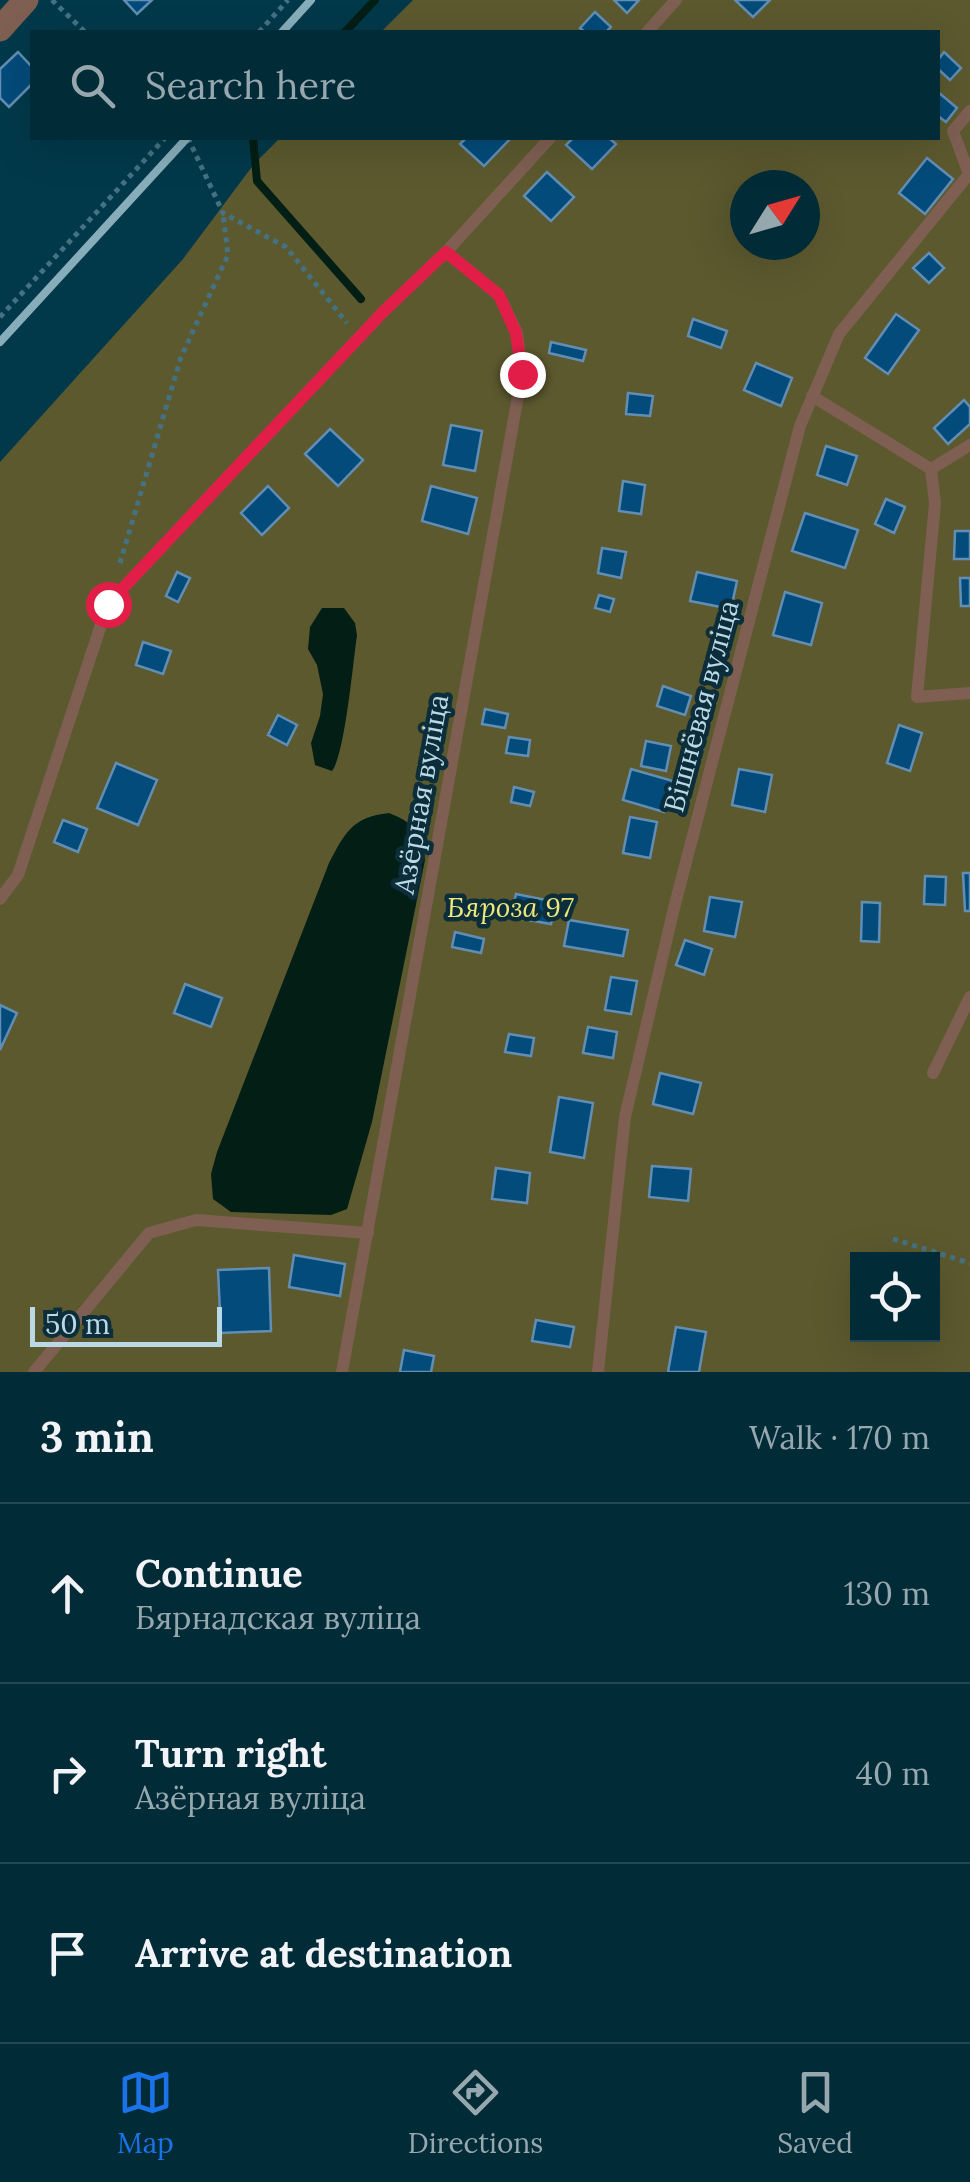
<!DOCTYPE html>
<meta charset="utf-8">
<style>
:root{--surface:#022b38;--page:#0c3340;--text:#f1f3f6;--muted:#96a7ae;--line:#234753;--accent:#1a73e8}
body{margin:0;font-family:Lora,serif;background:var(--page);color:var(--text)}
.controls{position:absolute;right:30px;bottom:30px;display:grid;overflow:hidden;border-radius:0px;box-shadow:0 10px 40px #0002}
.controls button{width:90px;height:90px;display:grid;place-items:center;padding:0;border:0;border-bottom:2px solid var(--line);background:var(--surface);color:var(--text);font:50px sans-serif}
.compass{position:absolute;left:730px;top:170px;width:90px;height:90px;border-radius:50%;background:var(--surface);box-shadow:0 10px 40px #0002;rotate:53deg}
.scale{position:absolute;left:30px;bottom:25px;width:192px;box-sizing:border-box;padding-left:10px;border:5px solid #bad9e6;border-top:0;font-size:28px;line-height:35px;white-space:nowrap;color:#bad9e6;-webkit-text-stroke:8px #0b2e3a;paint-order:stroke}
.stop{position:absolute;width:30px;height:30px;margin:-22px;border:8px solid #e11d48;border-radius:50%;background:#fff}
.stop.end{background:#e11d48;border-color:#fff;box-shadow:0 2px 10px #0008}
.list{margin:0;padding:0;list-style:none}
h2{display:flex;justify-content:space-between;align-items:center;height:130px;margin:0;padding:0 40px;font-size:42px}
h2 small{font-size:32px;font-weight:400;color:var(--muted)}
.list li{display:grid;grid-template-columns:65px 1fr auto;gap:30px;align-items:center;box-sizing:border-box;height:180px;padding:0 40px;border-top:2px solid var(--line)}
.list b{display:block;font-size:38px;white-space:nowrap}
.list p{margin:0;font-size:32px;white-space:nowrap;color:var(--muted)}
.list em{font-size:32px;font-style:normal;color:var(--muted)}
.icon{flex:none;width:55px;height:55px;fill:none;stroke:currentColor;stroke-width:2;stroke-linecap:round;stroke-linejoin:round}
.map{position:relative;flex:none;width:970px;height:1372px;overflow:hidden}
.search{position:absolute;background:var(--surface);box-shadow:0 10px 40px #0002;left:30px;right:30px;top:30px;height:110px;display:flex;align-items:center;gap:25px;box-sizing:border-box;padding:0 35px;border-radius:0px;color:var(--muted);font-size:38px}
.sheet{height:670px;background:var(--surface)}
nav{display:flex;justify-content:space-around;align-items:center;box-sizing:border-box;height:140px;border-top:2px solid var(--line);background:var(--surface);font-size:28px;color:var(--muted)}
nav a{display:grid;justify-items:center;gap:5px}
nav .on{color:var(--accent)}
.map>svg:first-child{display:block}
.green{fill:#5c592f;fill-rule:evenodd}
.water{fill:#031e14}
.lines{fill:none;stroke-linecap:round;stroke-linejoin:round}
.stream{stroke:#031e14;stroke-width:8}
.building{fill:#034b7a;stroke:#628eb4;stroke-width:2.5}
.path{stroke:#447282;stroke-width:5;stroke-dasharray:5 5;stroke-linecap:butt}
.lane{stroke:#7e5f52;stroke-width:12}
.street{stroke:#7e5f52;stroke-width:25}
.rail{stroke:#87adbb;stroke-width:8}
.route{stroke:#e11d48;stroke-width:12}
.labels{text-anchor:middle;stroke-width:9;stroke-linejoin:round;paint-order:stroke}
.street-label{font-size:28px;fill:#bad9e6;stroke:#0b2e3a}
.park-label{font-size:28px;font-style:italic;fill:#eee77c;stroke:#0b2e3a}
</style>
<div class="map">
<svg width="970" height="1372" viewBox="0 0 970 1372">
<rect width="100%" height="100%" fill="#02394a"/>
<path class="green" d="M413,0H970V1372H0V462L183,259L254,164L280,138H938V32H381ZM745,185H805V245H745ZM858,1260H932V1334H858Z"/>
<g class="water">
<path d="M322,608H344L355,623L357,635C353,662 345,754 332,771L315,765L311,743L320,716L323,694L317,665L308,649L310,627Z"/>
<path d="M389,813C415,823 421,833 425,860L372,1122L347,1209L331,1215L231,1212L213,1199L211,1174L217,1152L329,863C345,833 352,817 389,813Z"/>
</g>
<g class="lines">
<g class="stream">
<polyline points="345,32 375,0"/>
<polyline points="253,138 257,181 361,299"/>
</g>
</g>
<g class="building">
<polygon points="124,0 152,0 137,14"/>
<polygon points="614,0 639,0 627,13"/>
<polygon points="735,0 770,0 753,17"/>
<polygon points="595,12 611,27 606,32 585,32 580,28"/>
<polygon points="18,52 32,67 32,84 9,107 0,98 0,69"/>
<polygon points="944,52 961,68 950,80 938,69 938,60"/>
<polygon points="938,92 957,108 946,122 938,116"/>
<polygon points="466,138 511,138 484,166 460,144"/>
<polygon points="573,138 609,138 616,144 592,169 566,145"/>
<polygon points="927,158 953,179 925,214 899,193"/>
<polygon points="547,172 574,197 551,221 524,196"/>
<polygon points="929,253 944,268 929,283 913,268"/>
<polygon points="896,314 919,330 888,374 865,358"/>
<polygon points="693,319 727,331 721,348 688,336"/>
<polygon points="551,342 586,350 583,361 549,353"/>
<polygon points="756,363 792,378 781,406 744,390"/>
<polygon points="628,393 653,396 650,416 626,414"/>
<polygon points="964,400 970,407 970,424 948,444 934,428"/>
<polygon points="451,425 482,431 475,471 443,465"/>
<polygon points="330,429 363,460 338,486 305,454"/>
<polygon points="826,446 857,456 847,485 817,475"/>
<polygon points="623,481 645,485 641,514 619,511"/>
<polygon points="268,486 289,508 262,535 241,513"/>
<polygon points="431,486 477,498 468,534 422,521"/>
<polygon points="886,499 905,507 894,533 875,524"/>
<polygon points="805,513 858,530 845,568 792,551"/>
<polygon points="955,531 970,531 970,559 954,559"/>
<polygon points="602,548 626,552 621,578 598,573"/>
<polygon points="177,572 190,578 178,602 166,596"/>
<polygon points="697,572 737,581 731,609 690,601"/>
<polygon points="960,578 970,578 970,606 961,606"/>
<polygon points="785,592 822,603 811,645 773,635"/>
<polygon points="599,595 614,599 610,612 595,608"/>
<polygon points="143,642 171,651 163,674 136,665"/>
<polygon points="663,686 691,696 685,715 657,706"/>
<polygon points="485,709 508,714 505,728 482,724"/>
<polygon points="278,715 297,725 287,745 268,735"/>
<polygon points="899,725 922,733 910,771 887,763"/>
<polygon points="509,737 530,740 528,756 506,753"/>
<polygon points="646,741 671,746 666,771 641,766"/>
<polygon points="116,763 157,780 138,825 97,808"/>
<polygon points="631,769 673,781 664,812 623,800"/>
<polygon points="739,769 772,775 765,812 732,805"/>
<polygon points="514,787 534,792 530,806 511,802"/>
<polygon points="630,817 657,822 650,858 623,853"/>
<polygon points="63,820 87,829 78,852 54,842"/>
<polygon points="963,873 970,873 970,911 965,911"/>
<polygon points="925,876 946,877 945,905 924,904"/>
<polygon points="516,894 556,902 551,924 511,917"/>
<polygon points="710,897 742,902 735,937 704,931"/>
<polygon points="862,902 880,903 879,942 861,941"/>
<polygon points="569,920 628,930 623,956 564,946"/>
<polygon points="455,932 484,939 481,953 452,947"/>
<polygon points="685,940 712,949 704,975 676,965"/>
<polygon points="611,977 637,981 631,1014 605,1010"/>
<polygon points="185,984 222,998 211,1027 174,1013"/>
<polygon points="0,1005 17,1013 0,1050"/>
<polygon points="588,1027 617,1032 613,1058 583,1053"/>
<polygon points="509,1034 534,1038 531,1056 505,1052"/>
<polygon points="660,1073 701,1083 693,1114 653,1104"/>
<polygon points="559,1097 593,1103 584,1158 550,1152"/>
<polygon points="652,1166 691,1169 688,1201 649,1197"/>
<polygon points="496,1168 530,1173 527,1203 492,1199"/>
<polygon points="294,1255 345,1264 340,1296 289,1287"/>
<polygon points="269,1268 271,1331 221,1333 218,1270"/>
<polygon points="536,1320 574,1327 570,1347 532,1341"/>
<polygon points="676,1327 706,1332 699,1372 668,1372"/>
<polygon points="404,1350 434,1356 431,1372 400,1372"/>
</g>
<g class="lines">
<g class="path">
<polyline points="52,0 85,32"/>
<polyline points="259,32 288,0"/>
<polyline points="188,138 223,213 286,247 347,323"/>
<polyline points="0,317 165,138"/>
<polyline points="120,563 181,357 228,255 223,213"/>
<polyline points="893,1239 970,1263"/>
</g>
<g class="lane">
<polyline points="647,32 676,0"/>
<polyline points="812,396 931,469 970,445"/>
<polyline points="931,469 935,503 917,697 970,693"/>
<polyline points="0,899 18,875 108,604 383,312 446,252 550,138"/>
<polyline points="933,1073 970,997"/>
<polyline points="34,1372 149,1233 196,1220 368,1233"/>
<polyline points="342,1372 522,374 517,333 499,295 446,252"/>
<polyline points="598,1372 625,1117 674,908 800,426 839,334 969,174 953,131 970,111"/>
</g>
<polyline class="street" points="0,29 26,0"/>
<g class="rail">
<polyline points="282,32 311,0"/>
<polyline points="0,342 187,138"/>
</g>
</g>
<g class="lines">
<polyline class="route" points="108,604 383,312 446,252 499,295 516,333 522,374"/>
</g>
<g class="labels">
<g class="street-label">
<text transform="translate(701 706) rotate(-75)" y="10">Вішнёвая вуліца</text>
<text transform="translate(421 794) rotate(-80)" y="10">Азёрная вуліца</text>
</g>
<g class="park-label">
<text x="510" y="917">Бяроза 97</text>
</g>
</g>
</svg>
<div class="controls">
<button><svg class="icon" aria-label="locate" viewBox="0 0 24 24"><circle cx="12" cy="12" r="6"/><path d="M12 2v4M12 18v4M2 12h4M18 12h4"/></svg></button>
</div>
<svg class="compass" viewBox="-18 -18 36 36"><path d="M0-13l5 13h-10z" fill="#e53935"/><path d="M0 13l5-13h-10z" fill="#96a7ae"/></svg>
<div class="scale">50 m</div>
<div class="stop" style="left:108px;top:604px"></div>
<div class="stop end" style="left:522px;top:374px"></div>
<div class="search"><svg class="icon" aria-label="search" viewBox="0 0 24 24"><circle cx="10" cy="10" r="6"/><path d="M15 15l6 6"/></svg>Search here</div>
</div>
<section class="sheet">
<h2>3 min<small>Walk · 170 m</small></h2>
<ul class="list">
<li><svg class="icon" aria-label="ahead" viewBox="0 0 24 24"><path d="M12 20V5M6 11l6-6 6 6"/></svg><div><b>Continue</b><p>Бярнадская вуліца</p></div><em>130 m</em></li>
<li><svg class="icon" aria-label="right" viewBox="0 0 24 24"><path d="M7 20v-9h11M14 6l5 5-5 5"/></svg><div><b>Turn right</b><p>Азёрная вуліца</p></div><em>40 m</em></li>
<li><svg class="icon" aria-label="arrive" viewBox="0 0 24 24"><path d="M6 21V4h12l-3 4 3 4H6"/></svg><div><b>Arrive at destination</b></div></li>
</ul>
</section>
<nav>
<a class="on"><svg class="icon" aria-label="map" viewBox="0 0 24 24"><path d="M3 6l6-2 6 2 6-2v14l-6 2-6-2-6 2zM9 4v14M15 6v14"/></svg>Map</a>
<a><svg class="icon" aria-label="directions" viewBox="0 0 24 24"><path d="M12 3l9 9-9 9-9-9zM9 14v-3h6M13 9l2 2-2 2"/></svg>Directions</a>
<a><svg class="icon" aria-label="saved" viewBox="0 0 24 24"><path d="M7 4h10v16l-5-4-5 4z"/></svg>Saved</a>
</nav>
